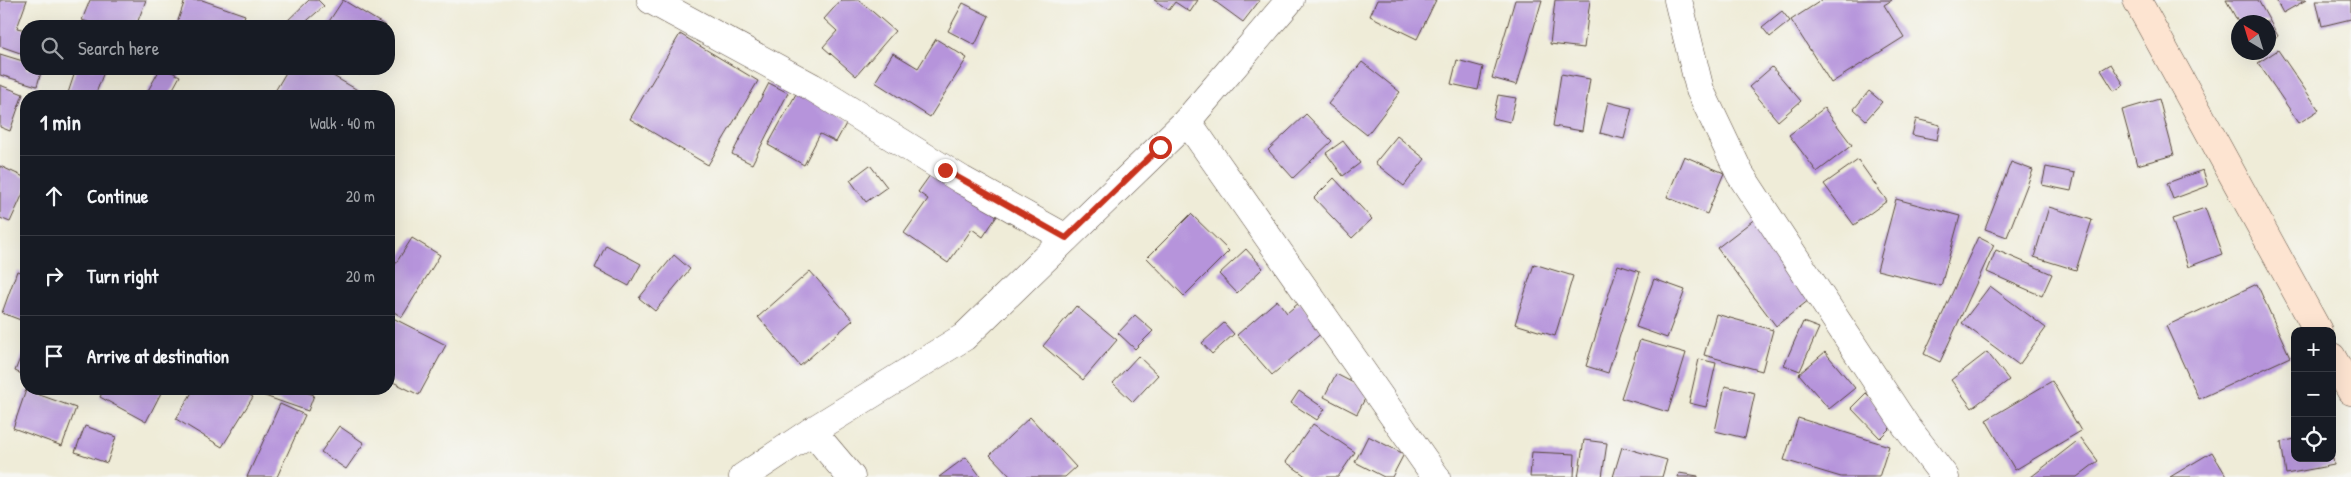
<!DOCTYPE html>
<meta charset="utf-8">
<style>
:root{--surface:#171b24;--page:#242831;--text:#f1f3f6;--muted:#9ea1a6;--line:#363941}
body{margin:0;font-family:"Patrick Hand",sans-serif;background:var(--page);color:var(--text)}
.controls{position:absolute;right:15px;bottom:15px;display:grid;overflow:hidden;border-radius:10px;box-shadow:0 5px 20px #0002}
.controls button{width:45px;height:45px;display:grid;place-items:center;padding:0;border:0;border-bottom:1px solid var(--line);background:var(--surface);color:var(--text);font:25px sans-serif}
.compass{position:absolute;left:2231px;top:15px;width:45px;height:45px;border-radius:50%;background:var(--surface);box-shadow:0 5px 20px #0002;rotate:322deg}
.stop{position:absolute;width:15px;height:15px;margin:-11px;border:4px solid #c8321e;border-radius:50%;background:#fff}
.stop.end{background:#c8321e;border-color:#fff;box-shadow:0 1px 5px #0008}
.list{margin:0;padding:0;list-style:none}
h2{display:flex;justify-content:space-between;align-items:center;height:65px;margin:0;padding:0 20px;font-size:21px}
h2 small{font-size:16px;font-weight:400;color:var(--muted)}
.list li{display:grid;grid-template-columns:32px 1fr auto;gap:15px;align-items:center;box-sizing:border-box;height:80px;padding:0 20px;border-top:1px solid var(--line)}
.list b{display:block;font-size:19px;white-space:nowrap}
.list em{font-size:16px;font-style:normal;color:var(--muted)}
.icon{flex:none;width:28px;height:28px;fill:none;stroke:currentColor;stroke-width:2;stroke-linecap:round;stroke-linejoin:round}
.map{position:relative;flex:none;width:2351px;height:477px;overflow:hidden}
.search{position:absolute;background:var(--surface);box-shadow:0 5px 20px #0002;left:20px;top:20px;width:375px;height:55px;display:flex;align-items:center;gap:12px;box-sizing:border-box;padding:0 18px;border-radius:20px;color:var(--muted);font-size:19px}
.panel{position:absolute;background:var(--surface);box-shadow:0 5px 20px #0002;left:20px;top:90px;width:375px;height:305px;border-radius:20px}
.map>svg:first-child{display:block}
.building{fill:#b694db}
.lines{fill:none;stroke-linecap:round;stroke-linejoin:round}
.minor-casing{stroke:#56473a;stroke-width:29}
.secondary-casing{stroke:#56473a;stroke-width:29}
.minor{stroke:#fff;stroke-width:28}
.secondary{stroke:#fde4d1;stroke-width:28}
.route{stroke:#c8321e;stroke-width:6}
</style>
<div class="map">
<svg width="2351" height="477" viewBox="0 0 2351 477">
<rect width="100%" height="100%" fill="#f6f6f2"/>
<filter id="ink" filterUnits="userSpaceOnUse"><feTurbulence type="fractalNoise" baseFrequency=".02" numOctaves="2"/><feDisplacementMap in="SourceGraphic" scale="10" xChannelSelector="R" yChannelSelector="G"/><feConvolveMatrix kernelMatrix="1 2 1 2 8 2 1 2 1" color-interpolation-filters="sRGB"/></filter>
<filter id="wash" filterUnits="userSpaceOnUse"><feTurbulence type="fractalNoise" baseFrequency=".0096" numOctaves="4" result="noise"/><feDisplacementMap in="SourceGraphic" scale="20" xChannelSelector="R" yChannelSelector="G"/><feGaussianBlur stdDeviation="1.12" result="paint"/><feColorMatrix in="noise" values="0 0 0 0 0 0 0 0 0 0 0 0 0 0 0 0 0 1.4 0 .05"/><feComposite in="paint" operator="in"/></filter>
<g filter="url(#wash)">
<rect width="100%" height="100%" fill="#efecd8"/>
<g id="blocks">
<g class="building">
<polygon points="0,0 27,0 17,28 26,30 26,55 0,46"/>
<polygon points="90,0 146,0 136,26 99,26 82,20"/>
<polygon points="185,0 202,0 245,15 241,26 176,26"/>
<polygon points="309,0 318,0 324,6 301,26 288,26 285,23"/>
<polygon points="343,0 386,26 326,26"/>
<polygon points="841,0 859,0 895,31 856,76 823,47 837,31 824,19"/>
<polygon points="1154,0 1198,0 1190,12 1175,2 1169,10"/>
<polygon points="1213,0 1260,0 1243,22"/>
<polygon points="1377,0 1436,0 1417,39 1370,16"/>
<polygon points="1515,0 1542,0 1517,85 1492,78"/>
<polygon points="1555,0 1590,0 1584,48 1550,44"/>
<polygon points="1822,0 1892,0 1884,5 1904,37 1831,83 1791,20"/>
<polygon points="2226,0 2258,0 2278,36 2268,41 2268,22 2238,22"/>
<polygon points="2276,0 2306,0 2283,13"/>
<polygon points="2316,0 2351,0 2351,19 2322,26"/>
<polygon points="963,3 989,16 975,45 948,31"/>
<polygon points="1782,11 1790,21 1770,37 1762,27"/>
<polygon points="680,34 758,81 708,165 630,119"/>
<polygon points="936,39 967,58 930,117 875,82 893,53 918,68"/>
<polygon points="2278,50 2319,110 2299,123 2258,63"/>
<polygon points="0,54 26,62 26,69 42,69 37,86 0,75"/>
<polygon points="1457,60 1483,67 1478,90 1451,84"/>
<polygon points="1362,62 1400,92 1367,135 1328,104"/>
<polygon points="2111,64 2124,85 2114,91 2101,70"/>
<polygon points="1772,67 1801,101 1778,121 1749,87"/>
<polygon points="76,69 105,69 95,96 67,96"/>
<polygon points="160,69 165,69 180,76 169,96 145,96"/>
<polygon points="288,69 321,69 368,96 280,96 274,93"/>
<polygon points="349,69 364,69 360,75"/>
<polygon points="1561,74 1590,79 1582,131 1553,126"/>
<polygon points="769,83 788,93 752,164 732,154"/>
<polygon points="0,85 23,94 10,131 0,127"/>
<polygon points="1869,91 1882,102 1866,120 1854,109"/>
<polygon points="797,92 848,120 836,142 820,134 804,165 768,145"/>
<polygon points="1498,95 1516,98 1510,122 1493,118"/>
<polygon points="2159,99 2174,155 2137,165 2122,110"/>
<polygon points="1608,102 1632,108 1624,139 1600,133"/>
<polygon points="1824,108 1852,145 1817,172 1789,135"/>
<polygon points="1306,114 1332,141 1293,178 1268,150"/>
<polygon points="1916,119 1940,125 1937,140 1912,135"/>
<polygon points="1397,136 1425,159 1404,186 1375,163"/>
<polygon points="1343,141 1360,163 1343,176 1326,153"/>
<polygon points="1684,156 1724,173 1707,214 1667,197"/>
<polygon points="1858,160 1887,201 1854,225 1824,184"/>
<polygon points="2011,162 2033,170 2007,237 1985,229"/>
<polygon points="870,165 887,187 866,202 850,180"/>
<polygon points="0,166 26,178 26,187 10,222 0,218"/>
<polygon points="2046,167 2075,173 2071,191 2042,185"/>
<polygon points="2203,170 2208,186 2173,199 2167,183"/>
<polygon points="933,171 997,216 983,237 972,229 948,263 904,233 928,199 918,192"/>
<polygon points="1334,178 1372,219 1352,238 1314,198"/>
<polygon points="1896,199 1960,216 1941,286 1877,270"/>
<polygon points="2049,207 2092,220 2076,270 2034,257"/>
<polygon points="2205,208 2222,254 2188,267 2172,219"/>
<polygon points="1191,214 1229,251 1184,296 1147,258"/>
<polygon points="1756,218 1814,296 1776,326 1717,248"/>
<polygon points="1978,237 1994,245 1940,362 1924,354"/>
<polygon points="412,238 440,255 402,317 389,309 389,274"/>
<polygon points="606,245 641,264 629,286 595,268"/>
<polygon points="1246,249 1263,268 1237,293 1219,274"/>
<polygon points="1996,250 2052,274 2042,296 1987,272"/>
<polygon points="674,255 690,269 655,311 639,298"/>
<polygon points="1534,264 1573,276 1555,336 1515,324"/>
<polygon points="1618,265 1640,272 1608,373 1586,366"/>
<polygon points="17,271 26,274 26,322 2,313"/>
<polygon points="810,271 853,320 800,366 758,317"/>
<polygon points="1654,279 1685,290 1667,338 1636,327"/>
<polygon points="2257,284 2290,357 2199,399 2166,326"/>
<polygon points="1990,286 2046,328 2019,365 1962,323"/>
<polygon points="1277,300 1287,313 1300,302 1324,331 1272,375 1237,335"/>
<polygon points="1076,306 1117,340 1083,380 1043,346"/>
<polygon points="1716,314 1773,330 1762,371 1704,355"/>
<polygon points="1135,315 1153,331 1135,349 1118,333"/>
<polygon points="389,316 446,345 419,395 389,380"/>
<polygon points="1803,322 1819,328 1800,371 1784,365"/>
<polygon points="1224,323 1234,334 1212,354 1202,343"/>
<polygon points="1640,340 1686,353 1668,412 1621,398"/>
<polygon points="26,343 26,376 15,371"/>
<polygon points="1825,352 1855,388 1829,409 1799,374"/>
<polygon points="1987,352 2009,380 1972,408 1951,380"/>
<polygon points="1138,356 1158,375 1133,402 1113,383"/>
<polygon points="1699,359 1716,363 1706,407 1689,403"/>
<polygon points="1336,374 1369,391 1357,414 1324,397"/>
<polygon points="2052,381 2081,431 2015,470 1986,420"/>
<polygon points="1725,386 1755,393 1745,438 1715,431"/>
<polygon points="104,389 163,389 146,422 100,397"/>
<polygon points="194,389 239,389 253,397 222,447 176,419"/>
<polygon points="264,389 297,389 314,395 308,411 262,395"/>
<polygon points="26,390 76,408 62,446 13,428"/>
<polygon points="1299,391 1325,409 1317,420 1291,403"/>
<polygon points="1866,393 1895,423 1880,438 1851,408"/>
<polygon points="280,404 305,415 277,477 247,477"/>
<polygon points="1030,417 1076,467 1065,477 1011,477 990,455"/>
<polygon points="1798,418 1889,446 1879,477 1841,477 1784,460"/>
<polygon points="1313,424 1355,452 1338,477 1307,477 1286,462"/>
<polygon points="85,426 116,437 107,463 75,452"/>
<polygon points="339,426 364,443 346,469 321,452"/>
<polygon points="1368,436 1404,454 1392,477 1384,477 1355,462"/>
<polygon points="2081,438 2098,461 2077,477 2031,477"/>
<polygon points="2295,439 2295,458 2333,458 2334,465 2286,474 2281,442"/>
<polygon points="1584,440 1607,443 1602,477 1578,477"/>
<polygon points="1622,447 1667,460 1662,477 1613,477"/>
<polygon points="1532,452 1575,454 1574,477 1530,477"/>
<polygon points="2212,452 2227,477 2170,477"/>
<polygon points="966,457 981,477 939,477"/>
<polygon points="1679,473 1698,476 1698,477 1678,477"/>
</g>
</g>
</g>
<g filter="url(#ink)">
<use href="#blocks" fill-opacity="0" stroke="#56473a" stroke-width="1"/>
<g class="lines">
<g class="minor-casing">
<g id="minor">
<polyline points="651,0 812,87 962,180 1066,238"/>
<polyline points="1678,0 1700,90 1740,174 1906,426 1945,477"/>
<polyline points="1187,121 1436,477"/>
<polyline points="812,431 851,477"/>
<polyline points="743,477 812,431 964,337 1187,121 1290,0"/>
</g>
</g>
<g class="secondary-casing">
<g id="secondary">
<polyline points="2137,0 2318,331"/>
<polyline points="2332,357 2351,391"/>
</g>
</g>
<use href="#minor" class="minor"/>
<use href="#secondary" class="secondary"/>
</g>
</g>
<g class="lines" filter="url(#ink)">
<polyline class="route" points="945,170 1066,238 1160,147"/>
</g>
</svg>
<div class="controls">
<button>+</button>
<button>−</button>
<button><svg class="icon" aria-label="locate" viewBox="0 0 24 24"><circle cx="12" cy="12" r="6"/><path d="M12 2v4M12 18v4M2 12h4M18 12h4"/></svg></button>
</div>
<svg class="compass" viewBox="-18 -18 36 36"><path d="M0-13l5 13h-10z" fill="#e53935"/><path d="M0 13l5-13h-10z" fill="#9ea1a6"/></svg>
<div class="stop" style="left:1160px;top:147px"></div>
<div class="stop end" style="left:945px;top:170px"></div>
<div class="search"><svg class="icon" aria-label="search" viewBox="0 0 24 24"><circle cx="10" cy="10" r="6"/><path d="M15 15l6 6"/></svg>Search here</div>
<section class="panel">
<h2>1 min<small>Walk · 40 m</small></h2>
<ul class="list">
<li><svg class="icon" aria-label="ahead" viewBox="0 0 24 24"><path d="M12 20V5M6 11l6-6 6 6"/></svg><div><b>Continue</b></div><em>20 m</em></li>
<li><svg class="icon" aria-label="right" viewBox="0 0 24 24"><path d="M7 20v-9h11M14 6l5 5-5 5"/></svg><div><b>Turn right</b></div><em>20 m</em></li>
<li><svg class="icon" aria-label="arrive" viewBox="0 0 24 24"><path d="M6 21V4h12l-3 4 3 4H6"/></svg><div><b>Arrive at destination</b></div></li>
</ul>
</section>
</div>
